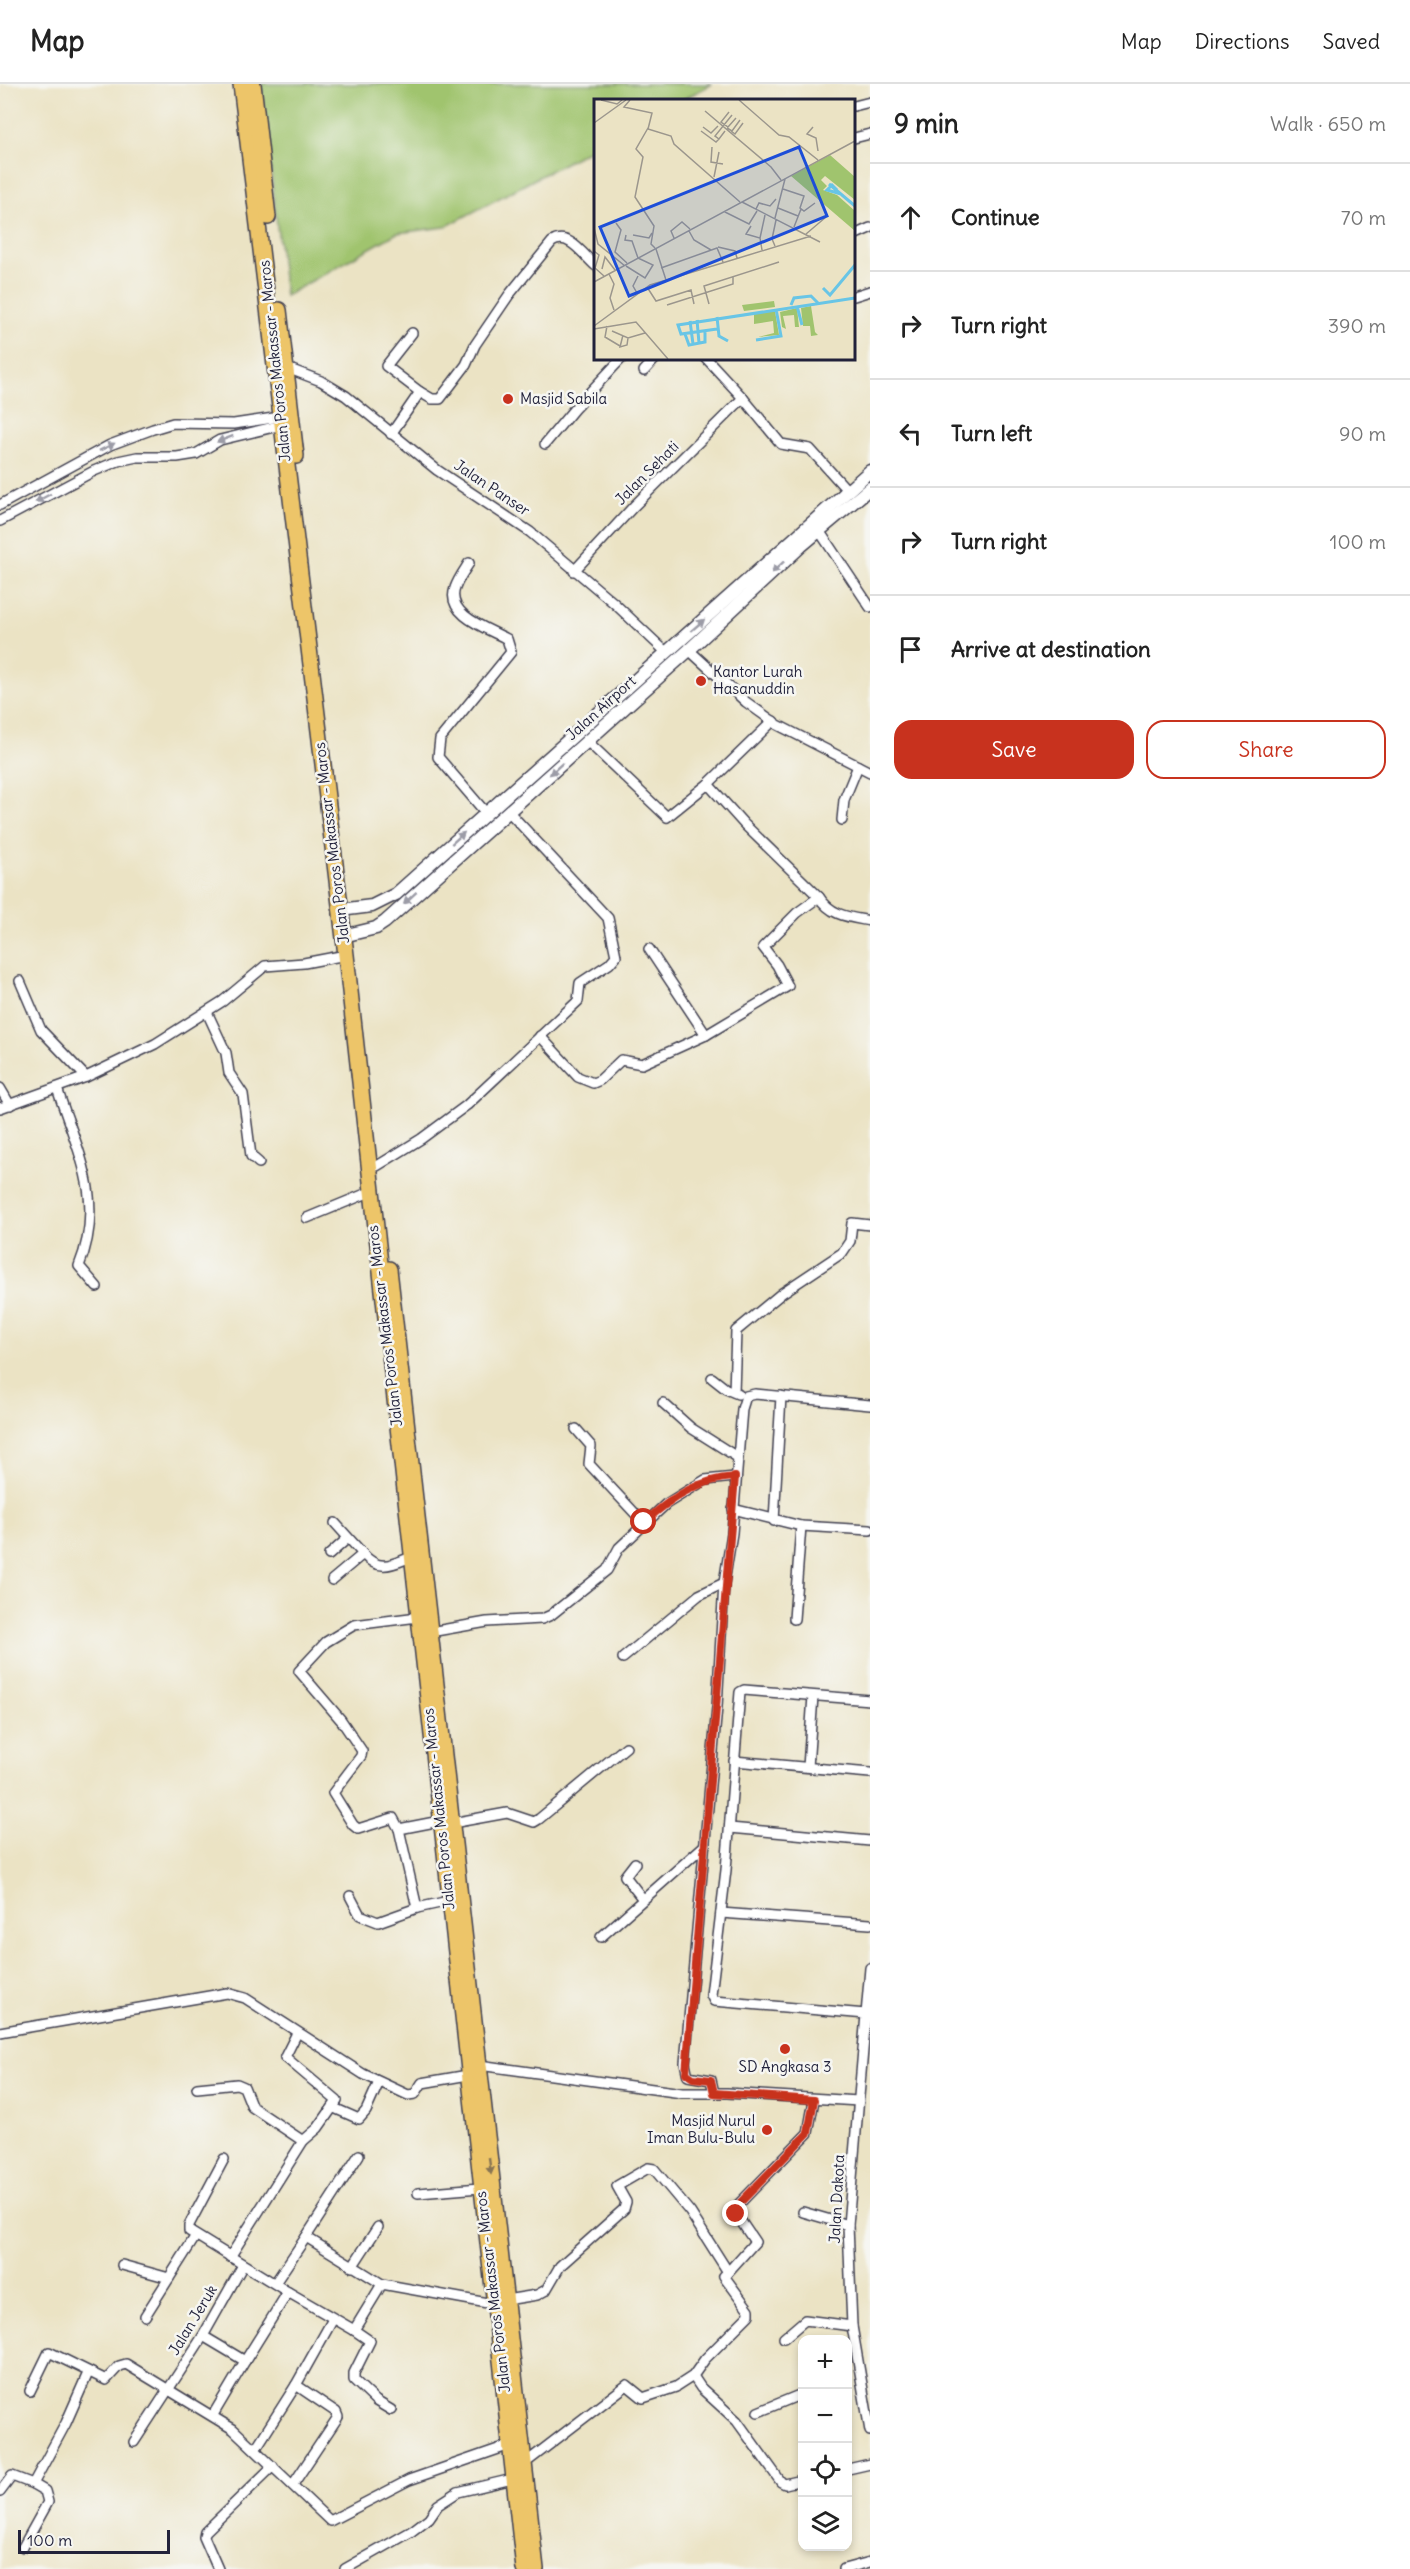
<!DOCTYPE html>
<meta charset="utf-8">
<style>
:root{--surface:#fff;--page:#f2f2f2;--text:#222;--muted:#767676;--line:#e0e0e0;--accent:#c8321e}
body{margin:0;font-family:Delius,sans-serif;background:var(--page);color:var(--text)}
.controls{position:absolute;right:18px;bottom:18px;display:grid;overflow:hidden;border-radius:12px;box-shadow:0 3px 9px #0003}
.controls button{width:54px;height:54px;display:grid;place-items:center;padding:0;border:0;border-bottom:2px solid var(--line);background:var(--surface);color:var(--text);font:30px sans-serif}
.scale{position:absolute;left:18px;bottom:15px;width:152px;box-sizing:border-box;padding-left:6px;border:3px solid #22223b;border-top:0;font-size:16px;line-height:21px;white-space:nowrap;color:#22223b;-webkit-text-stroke:4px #f6f6f2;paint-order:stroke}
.stop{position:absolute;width:18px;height:18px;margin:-14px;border:4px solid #c8321e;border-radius:50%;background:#fff}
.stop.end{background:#c8321e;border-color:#fff;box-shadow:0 2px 6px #0008}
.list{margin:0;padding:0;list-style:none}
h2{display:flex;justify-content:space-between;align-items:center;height:78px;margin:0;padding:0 24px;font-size:26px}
h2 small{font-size:20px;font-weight:400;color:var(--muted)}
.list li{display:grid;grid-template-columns:39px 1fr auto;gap:18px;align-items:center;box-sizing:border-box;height:108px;padding:0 24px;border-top:2px solid var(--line)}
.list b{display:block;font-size:22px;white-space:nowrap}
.list em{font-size:20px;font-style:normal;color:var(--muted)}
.actions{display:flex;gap:12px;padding:18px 24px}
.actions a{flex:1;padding:14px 0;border:2px solid var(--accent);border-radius:18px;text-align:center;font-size:21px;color:var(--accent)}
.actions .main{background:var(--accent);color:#fff}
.icon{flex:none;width:33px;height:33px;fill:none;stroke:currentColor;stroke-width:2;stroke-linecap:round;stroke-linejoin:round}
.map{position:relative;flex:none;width:870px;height:2485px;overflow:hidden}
header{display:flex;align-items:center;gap:36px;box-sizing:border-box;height:84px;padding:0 30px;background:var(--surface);border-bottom:2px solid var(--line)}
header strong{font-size:28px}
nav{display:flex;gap:33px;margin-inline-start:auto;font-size:21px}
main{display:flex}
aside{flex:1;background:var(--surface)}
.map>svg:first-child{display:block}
.green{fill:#a0c46e;stroke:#617354;stroke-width:1.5}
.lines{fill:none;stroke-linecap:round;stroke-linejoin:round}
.minor-casing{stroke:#403f50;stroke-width:12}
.tertiary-casing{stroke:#403f50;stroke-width:15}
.trunk-casing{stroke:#403f50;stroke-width:18}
.minor{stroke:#fff;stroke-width:9}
.tertiary{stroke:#fff;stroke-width:12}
.trunk{stroke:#edc569;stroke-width:15}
.oneway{fill:#9c9ca7}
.oneway2{fill:#887452}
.route{stroke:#c8321e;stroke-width:8}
.poi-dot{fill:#c8321e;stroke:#f6f6f2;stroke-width:2}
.labels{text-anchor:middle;stroke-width:5;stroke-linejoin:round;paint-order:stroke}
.street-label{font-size:15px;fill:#22223b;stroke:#f6f6f2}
.poi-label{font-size:15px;fill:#22223b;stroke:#f6f6f2;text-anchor:start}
.inset-river{fill:none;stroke:#68c5e6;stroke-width:3}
.inset-road{fill:none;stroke:#9b968d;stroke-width:1.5}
.view{fill:#1d4ed8;fill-opacity:0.15;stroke:#1d4ed8;stroke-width:3}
.inset-edge{fill:none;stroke:#22223b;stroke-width:3}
</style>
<header>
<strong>Map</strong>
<nav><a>Map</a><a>Directions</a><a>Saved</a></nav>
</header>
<main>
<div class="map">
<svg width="870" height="2485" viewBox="0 0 870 2485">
<rect width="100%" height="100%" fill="#f6f6f2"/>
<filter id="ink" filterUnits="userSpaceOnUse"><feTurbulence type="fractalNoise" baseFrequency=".0167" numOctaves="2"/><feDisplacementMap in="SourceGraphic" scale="12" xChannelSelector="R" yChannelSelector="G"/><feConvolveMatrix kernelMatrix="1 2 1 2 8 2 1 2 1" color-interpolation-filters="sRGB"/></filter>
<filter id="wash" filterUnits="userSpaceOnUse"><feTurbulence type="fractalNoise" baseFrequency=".008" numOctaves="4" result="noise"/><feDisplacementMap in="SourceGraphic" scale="24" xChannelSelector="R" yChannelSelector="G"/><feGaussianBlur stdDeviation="1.35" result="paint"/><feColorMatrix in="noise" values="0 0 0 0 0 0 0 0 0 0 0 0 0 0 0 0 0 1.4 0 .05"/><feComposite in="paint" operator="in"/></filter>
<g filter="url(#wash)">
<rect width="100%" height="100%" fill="#ebe3c4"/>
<polygon class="green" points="261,0 712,0 682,16 596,16 595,63 445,143 397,149 285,212"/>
</g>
<g filter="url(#ink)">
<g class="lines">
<g class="minor-casing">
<g id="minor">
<polyline points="854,22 870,18"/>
<polyline points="854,54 870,50"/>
<polyline points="854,151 870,144"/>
<polyline points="854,212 870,207"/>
<polyline points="412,249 386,282 420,308"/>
<polyline points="706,274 743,314 781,360 810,365 847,406"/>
<polyline points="287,284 321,297 346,312 437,386 530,448 614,519 667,569"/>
<polyline points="644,287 656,274"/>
<path d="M391,350L420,308L432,315H440L466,281L475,261L509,211L552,158C569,147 584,172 596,182"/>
<polyline points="545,360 574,325 622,274"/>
<polyline points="0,421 110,361 153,345 173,339 234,340 280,333"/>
<polyline points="0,437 94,387 118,377 137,373 177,373 196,370 220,356 282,341"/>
<polyline points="820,448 870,523"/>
<path d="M469,479C464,487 458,495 455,504C445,531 489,545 507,555L511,568L440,655L438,673L486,729"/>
<polyline points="574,487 634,422 743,314"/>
<polyline points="689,566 746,618 778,641 870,688"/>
<polyline points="586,656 667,733 708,700 744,740 819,813"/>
<polyline points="708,700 773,637"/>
<polyline points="842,736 844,716 858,682"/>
<path d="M649,865L706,951L788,902L777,881L763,863L797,829L819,813C831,832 849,833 870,837"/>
<polyline points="20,897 41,946 86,993"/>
<polyline points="207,928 226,969 229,989 243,1010 251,1072 259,1079"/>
<polyline points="540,952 578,993 593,999 600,996 621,976 642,980 706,951"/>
<polyline points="0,1004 10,1021"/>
<path d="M57,1004C77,1067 106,1115 79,1182L97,1203"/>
<polyline points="0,1024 86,993 155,960 223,917 265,882 304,879 346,871"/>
<polyline points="377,1082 421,1055 467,1021 578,917 580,899 609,880 616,872 608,834 509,728"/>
<polyline points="307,1134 370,1108"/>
<polyline points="712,1294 726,1305 738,1310"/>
<polyline points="734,1308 736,1247 782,1209 842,1169 850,1157 852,1139 870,1141"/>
<polyline points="663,1319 691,1344 737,1373"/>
<polyline points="576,1345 591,1362 589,1380 643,1438"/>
<polyline points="733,1425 801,1442 870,1446"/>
<polyline points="774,1437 781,1312"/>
<polyline points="335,1439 363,1470"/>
<polyline points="329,1471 348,1454"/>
<path d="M332,1496L363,1470C379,1488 391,1481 411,1473"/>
<polyline points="418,1533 354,1541 326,1558 299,1587 341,1636 362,1667 361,1672 333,1709 353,1741 358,1745 393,1734 399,1745 440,1737"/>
<polyline points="794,1535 801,1442"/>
<polyline points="430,1548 487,1538 542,1535 551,1531 607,1486 619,1464 666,1420 705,1396 735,1393"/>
<polyline points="623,1574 699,1511 724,1499"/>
<polyline points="734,1677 870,1689"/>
<polyline points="808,1683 813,1612"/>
<polyline points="452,1739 507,1729 534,1738 539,1735 626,1663"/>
<polyline points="730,1744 870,1757"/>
<polyline points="399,1745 417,1824"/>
<polyline points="635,1779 625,1792 642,1814"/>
<polyline points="350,1812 360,1831 378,1838 417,1824 449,1817"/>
<polyline points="721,1829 870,1840"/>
<polyline points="601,1853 705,1761"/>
<polyline points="870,1884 848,2141 852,2242 870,2347"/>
<polyline points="866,1930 714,1917 711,1911 726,1786 740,1608 744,1606 870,1616"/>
<polyline points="0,1948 227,1909 245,1914 363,1990 408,2011 415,2010 422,1999 468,1991"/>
<polyline points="479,1981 682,2009 727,2009 859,2017"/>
<polyline points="197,2004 237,2000 244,2003 252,2023 303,2057"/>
<polyline points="714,2009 711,1996 688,1992 685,1979 717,1623 724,1499 732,1449 742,1325 746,1312 755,1310 870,1321"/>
<polyline points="334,2024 359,2035 366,2027 379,1998"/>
<polyline points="224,2075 189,2141 189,2147 288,2208"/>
<polyline points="418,2109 480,2104"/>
<polyline points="803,2128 848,2141"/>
<polyline points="306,2153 359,2071"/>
<polyline points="230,2173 303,2057 318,2044 337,2017 285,1973 297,1949"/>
<polyline points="122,2181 169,2194"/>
<polyline points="352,2183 378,2143"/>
<polyline points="728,2188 755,2158 736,2130 735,2124 808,2049 814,2016"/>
<polyline points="275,2199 306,2153 382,2200"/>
<polyline points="506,2216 537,2211 546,2206 560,2182 624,2125 626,2118 617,2102 648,2084 654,2085 690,2128 728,2188 724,2192 749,2226 749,2231 705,2275 693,2292 676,2303 643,2314 627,2301 524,2380"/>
<polyline points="145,2232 195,2153"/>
<polyline points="354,2246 370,2257 354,2289 354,2296 376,2317 391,2326"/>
<polyline points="203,2252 245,2277 288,2208 354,2246 382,2200 493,2220"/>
<polyline points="784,2254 805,2236 852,2242"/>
<polyline points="693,2292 701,2304 737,2337 781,2398 785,2400 802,2396"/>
<polyline points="30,2307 49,2268 106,2296 119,2282 126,2280 233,2345 330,2437 409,2396 510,2361"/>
<polyline points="758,2328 802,2310"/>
<polyline points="213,2331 245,2277"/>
<polyline points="134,2358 203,2252 243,2181"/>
<polyline points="256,2364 296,2301"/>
<polyline points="848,2385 870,2380"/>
<polyline points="294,2399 338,2333 336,2328 296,2301 333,2235"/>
<polyline points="0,2408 12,2392 33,2400"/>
<polyline points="23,2463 48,2418 45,2407 33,2400 66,2339 88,2289"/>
<polyline points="218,2485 204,2453 205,2448 273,2382"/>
<polyline points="345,2485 412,2447 429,2434 438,2421 458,2408 517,2394"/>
<polyline points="844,2485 870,2478"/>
</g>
</g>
<g class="tertiary-casing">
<g id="tertiary">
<polyline points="340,826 372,822 396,810 870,387"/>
<polyline points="343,852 376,844 385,838 689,566 801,462 870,404"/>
</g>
</g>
<g class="trunk-casing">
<g id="trunk">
<polyline points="241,0 346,871 524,2485"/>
<polyline points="253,0 268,133"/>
<polyline points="279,226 296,372"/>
<polyline points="389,1185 536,2485"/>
</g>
</g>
<use href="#minor" class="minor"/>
<use href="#tertiary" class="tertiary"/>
<use href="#trunk" class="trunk"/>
</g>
<defs><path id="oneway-solid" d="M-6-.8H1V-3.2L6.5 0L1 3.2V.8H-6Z" transform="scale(1.5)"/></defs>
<g class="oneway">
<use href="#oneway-solid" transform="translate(225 355) rotate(159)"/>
<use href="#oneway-solid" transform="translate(107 363) rotate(-26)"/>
<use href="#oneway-solid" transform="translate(43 414) rotate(152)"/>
<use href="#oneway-solid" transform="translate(778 483) rotate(137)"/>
<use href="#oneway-solid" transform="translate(698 541) rotate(-41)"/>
<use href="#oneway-solid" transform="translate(556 685) rotate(138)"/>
<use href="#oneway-solid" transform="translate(458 754) rotate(-42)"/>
<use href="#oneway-solid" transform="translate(410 814) rotate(137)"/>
</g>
<use class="oneway2" href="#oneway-solid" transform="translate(490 2082) rotate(83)"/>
</g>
<g class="lines" filter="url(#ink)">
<path class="route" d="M644,1438C672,1414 697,1395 735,1393L686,1989L693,1994L711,1996L714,2009L814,2016L808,2049L735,2124L736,2130"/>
</g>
<g class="poi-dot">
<circle cx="508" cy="315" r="6"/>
<circle cx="701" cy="597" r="6"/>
<circle cx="785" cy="1965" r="6"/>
<circle cx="767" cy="2046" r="6"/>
</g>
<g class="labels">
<g class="street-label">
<text transform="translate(275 277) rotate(-96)" y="5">Jalan Poros Makassar - Maros</text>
<text transform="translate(647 389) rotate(-45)" y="5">Jalan Sehati</text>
<text transform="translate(492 404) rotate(34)" y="5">Jalan Panser</text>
<text transform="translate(601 624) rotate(-42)" y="5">Jalan Airport</text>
<text transform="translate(332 759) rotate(-97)" y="5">Jalan Poros Makassar - Maros</text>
<text transform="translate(385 1242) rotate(-97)" y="5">Jalan Poros Makassar - Maros</text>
<text transform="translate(439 1725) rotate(-96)" y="5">Jalan Poros Makassar - Maros</text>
<text transform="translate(837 2115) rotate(-87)" y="5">Jalan Dakota</text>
<text transform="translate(493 2208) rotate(-97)" y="5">Jalan Poros Makassar - Maros</text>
<text transform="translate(193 2236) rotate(-59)" y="5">Jalan Jeruk</text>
</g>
<g class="poi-label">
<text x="520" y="320">Masjid Sabila</text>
<text x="713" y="593">Kantor Lurah<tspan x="713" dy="17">Hasanuddin</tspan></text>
<text x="785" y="1988" text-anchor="middle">SD Angkasa 3</text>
<text x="755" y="2042" text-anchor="end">Masjid Nurul<tspan x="755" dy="17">Iman Bulu-Bulu</tspan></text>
</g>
</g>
<g transform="translate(594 15)">
<rect width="261" height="261" fill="#ebe3c4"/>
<path d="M236,56L261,78V101L231,77L227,81L233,87L229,91L243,96L261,112V132L197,77ZM180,202L181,208L150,212L148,206ZM217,207L221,233L224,236L217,237L216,227H209L207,209ZM203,209L205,228H201L200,216L189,217L192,230L188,228L186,213ZM181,212L185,236L164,238L180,234L179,222L160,225V215Z" fill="#a0c46e"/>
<path class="inset-river" d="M235,85L261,107M243,91L238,86L233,91L247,95M229,189L236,196L261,166M197,206L200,199L217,197L224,204M203,207L208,226M123,218L125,237L134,242M103,221L105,244M96,222L99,245M123,230L87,235L84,226L261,199M91,235L95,246L111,243V232M162,241L187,237L182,210"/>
<path class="inset-road" d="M7,1L23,5L28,1M36,1L30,8L58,14L54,30L77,37L80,45L146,103M145,1L185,36L195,38L224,61M111,12L177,68L187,81M135,13L127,23L134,28L142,19M0,24L32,1M109,28L117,34L124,27M219,28L213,35L222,39L224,52M54,29L42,50L49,58L41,98L60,127L57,145L61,149M133,29L138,32L146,21M107,32L122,43L125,40M131,32L125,40L121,37L138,16M137,32L141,35L149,24M118,48L117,63L129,65M120,78L125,53M189,90L210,97L206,109L210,112L221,104M148,103L226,143M184,109L204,117M162,110L165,104L176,107L182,100M131,113L155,125L163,112M181,119L191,80M22,124L27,131L21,153L33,164M157,127L152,135L166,139L168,151M200,128L207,110M0,129L4,145L31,167M95,132L100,141L117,151M212,135L232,118M32,136L31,141L38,142L44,159M39,136L55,139L58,134M80,139L77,132L88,123L96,130M166,139L171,116M181,147L178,140L182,121M124,148L141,152L143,159M62,150L72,181M0,152L5,156L1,169L10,177M32,167L51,179L59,166L44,159M67,169L123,149L129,163M8,170L11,158L21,171M15,175L20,185L16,199L20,211M0,183L261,42M53,188L62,202L97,191L100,205M43,194L39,187L44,177M115,205L110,187L185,163M73,206L139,185V178M0,227L56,186L217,137M13,227L11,238L26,247M0,230L42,223L74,260M18,232L34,239L51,234M29,236L26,248L33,246L34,239"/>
<path class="view" d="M205,48L233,117L35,197L6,128Z"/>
<rect width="261" height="261" class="inset-edge"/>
</g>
</svg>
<div class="controls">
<button>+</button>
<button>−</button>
<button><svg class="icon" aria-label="locate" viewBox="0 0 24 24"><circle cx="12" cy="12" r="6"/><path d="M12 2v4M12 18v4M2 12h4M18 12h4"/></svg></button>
<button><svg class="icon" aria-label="layers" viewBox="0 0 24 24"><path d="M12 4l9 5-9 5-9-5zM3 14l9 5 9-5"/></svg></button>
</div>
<div class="scale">100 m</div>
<div class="stop" style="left:644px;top:1438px"></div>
<div class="stop end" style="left:736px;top:2130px"></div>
</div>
<aside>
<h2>9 min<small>Walk · 650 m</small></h2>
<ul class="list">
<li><svg class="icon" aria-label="ahead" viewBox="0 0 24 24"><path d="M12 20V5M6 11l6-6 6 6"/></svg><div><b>Continue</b></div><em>70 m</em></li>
<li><svg class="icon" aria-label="right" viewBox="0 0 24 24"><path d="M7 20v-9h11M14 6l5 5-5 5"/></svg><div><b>Turn right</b></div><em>390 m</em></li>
<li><svg class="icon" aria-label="left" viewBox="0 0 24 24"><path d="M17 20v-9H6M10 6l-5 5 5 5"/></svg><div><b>Turn left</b></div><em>90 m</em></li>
<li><svg class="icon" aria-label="right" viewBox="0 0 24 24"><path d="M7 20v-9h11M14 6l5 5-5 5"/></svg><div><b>Turn right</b></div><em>100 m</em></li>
<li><svg class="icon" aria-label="arrive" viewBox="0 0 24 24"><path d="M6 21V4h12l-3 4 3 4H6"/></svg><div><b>Arrive at destination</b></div></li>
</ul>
<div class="actions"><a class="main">Save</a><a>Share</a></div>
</aside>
</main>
